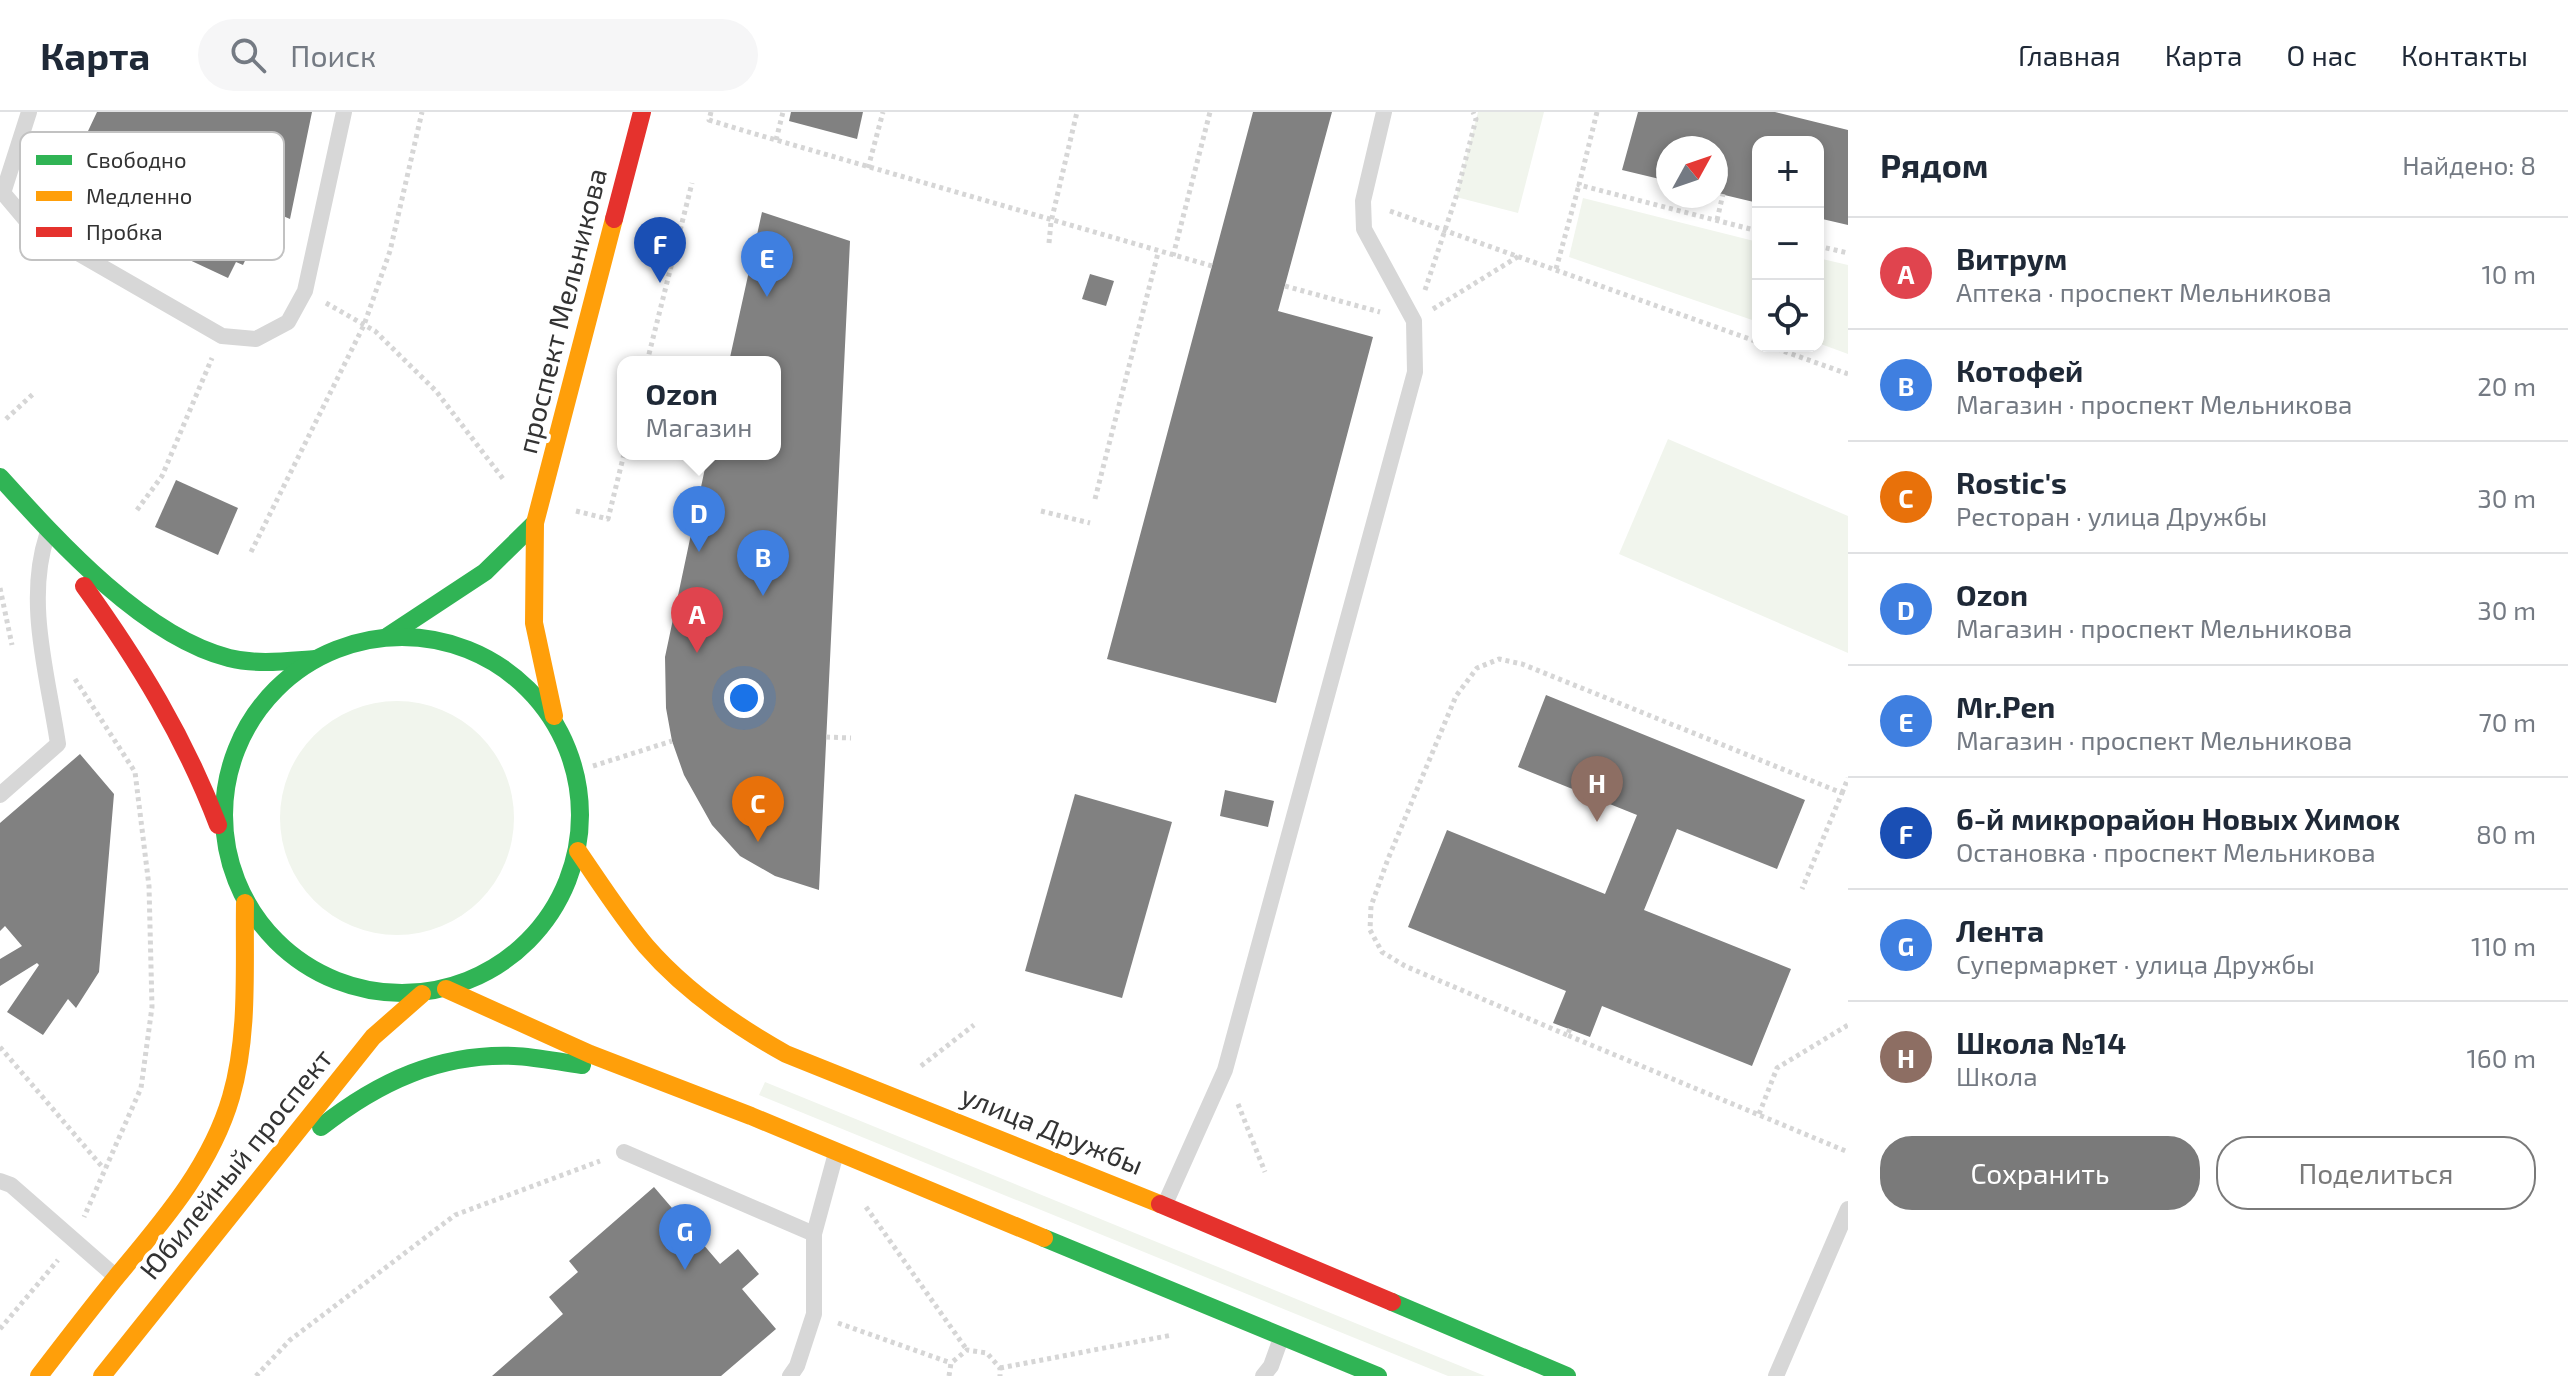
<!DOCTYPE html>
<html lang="ru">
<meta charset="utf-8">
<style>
:root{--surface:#fff;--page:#f6f6f7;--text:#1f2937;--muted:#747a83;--line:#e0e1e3;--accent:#7a7a7a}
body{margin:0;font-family:"Exo 2",sans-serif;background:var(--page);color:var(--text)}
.controls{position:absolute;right:24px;top:24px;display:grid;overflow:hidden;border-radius:16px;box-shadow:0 4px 12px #0003}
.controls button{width:72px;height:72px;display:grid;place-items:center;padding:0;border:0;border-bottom:2px solid var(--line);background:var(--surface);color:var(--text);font:40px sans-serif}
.compass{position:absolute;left:1656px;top:24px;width:72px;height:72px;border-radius:50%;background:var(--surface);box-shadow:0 4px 12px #0003;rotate:50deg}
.you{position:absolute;left:744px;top:586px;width:28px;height:28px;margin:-20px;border:6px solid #fff;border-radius:50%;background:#1a73e8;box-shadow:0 0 0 12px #1a73e833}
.badge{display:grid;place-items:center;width:52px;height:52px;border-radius:50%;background:var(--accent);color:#fff;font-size:26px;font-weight:700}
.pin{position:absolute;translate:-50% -66px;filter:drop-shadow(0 2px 4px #0008)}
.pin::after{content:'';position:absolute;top:42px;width:28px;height:24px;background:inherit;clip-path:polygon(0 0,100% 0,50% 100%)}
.popup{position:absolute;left:617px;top:244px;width:164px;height:104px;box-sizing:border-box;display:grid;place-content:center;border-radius:16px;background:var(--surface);filter:drop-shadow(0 2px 6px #0005);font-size:26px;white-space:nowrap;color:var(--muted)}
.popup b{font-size:30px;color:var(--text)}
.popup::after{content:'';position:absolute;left:50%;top:100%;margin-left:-16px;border:16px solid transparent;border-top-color:var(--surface)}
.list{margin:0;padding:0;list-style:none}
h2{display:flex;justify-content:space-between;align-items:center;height:104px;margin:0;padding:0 32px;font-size:34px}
h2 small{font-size:26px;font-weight:400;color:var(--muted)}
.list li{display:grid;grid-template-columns:52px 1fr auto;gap:24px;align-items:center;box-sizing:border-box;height:112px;padding:0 32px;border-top:2px solid var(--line)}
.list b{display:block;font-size:30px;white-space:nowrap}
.list p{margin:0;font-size:26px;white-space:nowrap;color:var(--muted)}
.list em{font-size:26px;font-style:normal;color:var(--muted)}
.actions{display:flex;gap:16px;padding:24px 32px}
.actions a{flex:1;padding:18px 0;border:2px solid var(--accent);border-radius:32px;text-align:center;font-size:28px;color:var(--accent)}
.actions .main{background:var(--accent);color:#fff}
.icon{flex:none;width:44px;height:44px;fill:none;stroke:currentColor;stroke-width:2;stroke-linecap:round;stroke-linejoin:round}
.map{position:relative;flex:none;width:1848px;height:1264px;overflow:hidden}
header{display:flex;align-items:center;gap:48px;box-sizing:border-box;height:112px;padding:0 40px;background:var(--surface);border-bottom:2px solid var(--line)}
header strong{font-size:38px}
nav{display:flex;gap:44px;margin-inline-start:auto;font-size:28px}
.search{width:560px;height:72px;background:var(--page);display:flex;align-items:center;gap:20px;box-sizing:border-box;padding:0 28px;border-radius:44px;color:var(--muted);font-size:30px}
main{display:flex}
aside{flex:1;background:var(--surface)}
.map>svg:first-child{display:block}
.green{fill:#f1f5ed}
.building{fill:#818181}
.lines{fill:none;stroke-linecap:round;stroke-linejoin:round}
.path{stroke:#d6d6d6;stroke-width:5;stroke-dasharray:4 4;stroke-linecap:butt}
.lane{stroke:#d7d7d7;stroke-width:16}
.fast{stroke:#30b455;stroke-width:18}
.slow{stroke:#ff9f0a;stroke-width:18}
.jam{stroke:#e5322d;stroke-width:18}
.labels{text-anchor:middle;stroke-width:8;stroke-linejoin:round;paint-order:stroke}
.street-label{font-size:28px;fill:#333;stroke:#fff}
.key{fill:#fff;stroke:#c2c2c2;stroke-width:2}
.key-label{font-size:22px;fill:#333}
</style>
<header>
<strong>Карта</strong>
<div class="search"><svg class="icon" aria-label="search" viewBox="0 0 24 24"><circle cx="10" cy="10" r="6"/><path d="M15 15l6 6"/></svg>Поиск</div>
<nav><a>Главная</a><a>Карта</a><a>О нас</a><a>Контакты</a></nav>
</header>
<main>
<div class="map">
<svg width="1848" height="1264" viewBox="0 0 1848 1264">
<rect width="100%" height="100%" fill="#fff"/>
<g class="green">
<polygon points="1478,0 1544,0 1518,101 1456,85"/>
<polygon points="1583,86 1758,130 1758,210 1569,145"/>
<polygon points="1818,146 1848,153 1848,242 1818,231"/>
<polygon points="1668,327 1848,404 1848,541 1619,442"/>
<circle cx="397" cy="706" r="117"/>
<polygon points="765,970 1485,1264 1448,1264 759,983"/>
</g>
<g class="building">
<polygon points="97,0 312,0 290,107 269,98 243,153 236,150 228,166 91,102 115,52 80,36"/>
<polygon points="791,0 863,0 857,27 789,9"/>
<polygon points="1253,0 1332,0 1278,199 1373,225 1276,591 1107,547"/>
<polygon points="1638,0 1775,0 1848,18 1848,113 1818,106 1818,30 1758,30 1758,91 1716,81 1716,36 1668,36 1668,69 1622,58"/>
<polygon points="762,100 850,129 819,778 775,764 740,744 712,713 684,663 672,629 666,596 665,545 708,342 775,342 775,250 729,250"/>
<polygon points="1090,162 1114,169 1106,194 1082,187"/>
<polygon points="176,368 238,396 218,443 155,415"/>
<polygon points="1546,583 1805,688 1777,757 1677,717 1644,798 1791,857 1752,954 1602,894 1590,925 1553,911 1566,879 1408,815 1447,718 1605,782 1637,703 1518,655"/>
<polygon points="80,642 114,682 99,860 76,896 68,887 43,923 7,900 39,853 37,851 0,874 0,847 22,834 5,814 0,819 0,711"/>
<polygon points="1225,678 1274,689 1268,715 1220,704"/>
<polygon points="1075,682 1172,710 1122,886 1025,859"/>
<polygon points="654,1075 720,1152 738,1137 759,1162 742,1177 776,1217 721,1264 492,1264 563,1202 549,1185 578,1160 569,1149"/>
</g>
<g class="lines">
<g class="path">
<polyline points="711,0 709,8 745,19 1212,154"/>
<polyline points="1597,0 1579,73 1758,119"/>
<polyline points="776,28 783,0"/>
<polyline points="868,56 883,0"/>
<polyline points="1390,99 1758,230"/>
<polyline points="1717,108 1723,82"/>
<polyline points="1049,131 1051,110 1077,0"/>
<polyline points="1818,134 1848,141"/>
<polyline points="1173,144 1210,0"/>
<polyline points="1556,157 1579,73"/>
<polyline points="1285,174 1380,200"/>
<polyline points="1425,178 1456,85 1476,7 1473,0"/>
<polyline points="326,191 375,219 436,279 504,368"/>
<polyline points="1433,197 1519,144"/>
<polyline points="1769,234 1848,262"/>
<polyline points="647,250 692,71"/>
<polyline points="6,307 33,282"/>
<polyline points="1095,387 1158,141"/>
<polyline points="137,398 162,364 212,246"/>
<polyline points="576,399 608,407 624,342"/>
<polyline points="1041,399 1090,411"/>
<polyline points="251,440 364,213 390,139 422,0"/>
<polyline points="0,476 12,533"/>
<polyline points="75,567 135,660 149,774 152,895 141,976 84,1105"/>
<polyline points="826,625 851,626"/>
<polyline points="593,654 672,629"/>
<polyline points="1842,681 1848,666"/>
<polyline points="1570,917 1567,923 1848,1040"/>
<polyline points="1567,923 1405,854 1382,840 1370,818 1371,794 1388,747 1456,584 1477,556 1499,547 1522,552 1842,681 1802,777"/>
<polyline points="0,935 104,1057"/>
<polyline points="921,954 974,913"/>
<polyline points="1238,992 1265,1060"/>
<polyline points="1759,1002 1777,956 1848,913"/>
<polyline points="866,1095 967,1238"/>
<polyline points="838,1211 951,1251"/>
<polyline points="0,1217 58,1148"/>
<polyline points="1000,1256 1172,1223"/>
<polyline points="256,1264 290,1228 455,1103 600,1049"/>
<polyline points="949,1264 951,1251 967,1238 987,1241 1000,1256 1000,1264"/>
</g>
<g class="lane">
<polyline points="29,0 3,81 31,114 222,224 256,227 288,210 305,179 344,0"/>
<path d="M0,683L58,632C48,564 25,490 47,423"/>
<polyline points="624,1040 814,1122"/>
<polyline points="0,1069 11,1073 115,1164"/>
<polyline points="1165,1092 1225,958 1415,260 1414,209 1364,117 1363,89 1384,0"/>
<polyline points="790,1264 797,1254 814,1202 814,1122 836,1041"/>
<polyline points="1263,1264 1271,1254 1281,1226"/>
<polyline points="1776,1264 1848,1097"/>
</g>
<g class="fast">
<path d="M0,365C58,429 143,524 229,546C257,553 287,549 315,547"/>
<polyline points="388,524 485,460 535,411"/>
<circle cx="402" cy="703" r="178"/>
<path d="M321,1015C378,970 440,941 514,944C537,945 559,950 582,953"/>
<polyline points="1044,1126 1378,1264"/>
<polyline points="1392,1190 1567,1264"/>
</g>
<g class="slow">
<polyline points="554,604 534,511 535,411 614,107"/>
<path d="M578,739C600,771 621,804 646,834C685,879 734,913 786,942L1160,1092"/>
<polyline points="446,877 590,942 751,1004 1044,1126"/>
<path d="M39,1264C65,1230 91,1196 118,1163C163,1109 211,1054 231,985C249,923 244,855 245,791"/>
<polyline points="102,1264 373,925 422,882"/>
</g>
<g class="jam">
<polyline points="614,107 642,0"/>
<path d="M84,474C138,549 185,626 218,713"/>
<polyline points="1160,1092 1392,1190"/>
</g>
</g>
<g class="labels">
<g class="street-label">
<text transform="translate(562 199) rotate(-76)" y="10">проспект Мельникова</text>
<text transform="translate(1052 1018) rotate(22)" y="10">улица Дружбы</text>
<text transform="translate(236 1052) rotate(-51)" y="10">Юбилейный проспект</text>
</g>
</g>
<rect x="20" y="20" width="264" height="128" rx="12" class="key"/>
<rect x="36" y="43" width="36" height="10" fill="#30b455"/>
<rect x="36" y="79" width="36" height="10" fill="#ff9f0a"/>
<rect x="36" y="115" width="36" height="10" fill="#e5322d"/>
<g class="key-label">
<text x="86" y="56">Свободно</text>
<text x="86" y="92">Медленно</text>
<text x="86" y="128">Пробка</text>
</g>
</svg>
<div class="controls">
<button>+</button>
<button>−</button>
<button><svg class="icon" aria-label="locate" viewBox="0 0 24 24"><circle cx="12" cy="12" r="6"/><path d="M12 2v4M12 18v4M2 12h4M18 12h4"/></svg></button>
</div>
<svg class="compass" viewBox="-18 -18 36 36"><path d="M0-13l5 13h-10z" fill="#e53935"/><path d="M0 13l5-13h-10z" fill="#747a83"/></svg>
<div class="you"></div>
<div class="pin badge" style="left:697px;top:541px;background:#e0444e">A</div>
<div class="pin badge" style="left:763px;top:484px;background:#3f7fe0">B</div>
<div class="pin badge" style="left:758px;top:730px;background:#e8710a">C</div>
<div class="pin badge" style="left:699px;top:440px;background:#3f7fe0">D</div>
<div class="popup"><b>Ozon</b>Магазин</div>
<div class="pin badge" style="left:767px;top:185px;background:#3f7fe0">E</div>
<div class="pin badge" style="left:660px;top:171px;background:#1a4fb4">F</div>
<div class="pin badge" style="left:685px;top:1158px;background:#3f7fe0">G</div>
<div class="pin badge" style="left:1597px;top:710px;background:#8d6e63">H</div>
</div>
<aside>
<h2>Рядом<small>Найдено: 8</small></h2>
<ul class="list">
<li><span class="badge" style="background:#e0444e">A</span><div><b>Витрум</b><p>Аптека · проспект Мельникова</p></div><em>10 m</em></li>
<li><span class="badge" style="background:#3f7fe0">B</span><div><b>Котофей</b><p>Магазин · проспект Мельникова</p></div><em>20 m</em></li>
<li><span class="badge" style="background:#e8710a">C</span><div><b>Rostic's</b><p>Ресторан · улица Дружбы</p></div><em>30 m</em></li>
<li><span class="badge" style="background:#3f7fe0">D</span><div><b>Ozon</b><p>Магазин · проспект Мельникова</p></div><em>30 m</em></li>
<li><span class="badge" style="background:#3f7fe0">E</span><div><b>Mr.Pen</b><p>Магазин · проспект Мельникова</p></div><em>70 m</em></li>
<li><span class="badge" style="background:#1a4fb4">F</span><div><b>6-й микрорайон Новых Химок</b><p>Остановка · проспект Мельникова</p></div><em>80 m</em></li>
<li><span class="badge" style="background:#3f7fe0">G</span><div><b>Лента</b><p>Супермаркет · улица Дружбы</p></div><em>110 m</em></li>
<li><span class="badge" style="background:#8d6e63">H</span><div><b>Школа №14</b><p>Школа</p></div><em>160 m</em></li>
</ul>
<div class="actions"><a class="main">Сохранить</a><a>Поделиться</a></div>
</aside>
</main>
